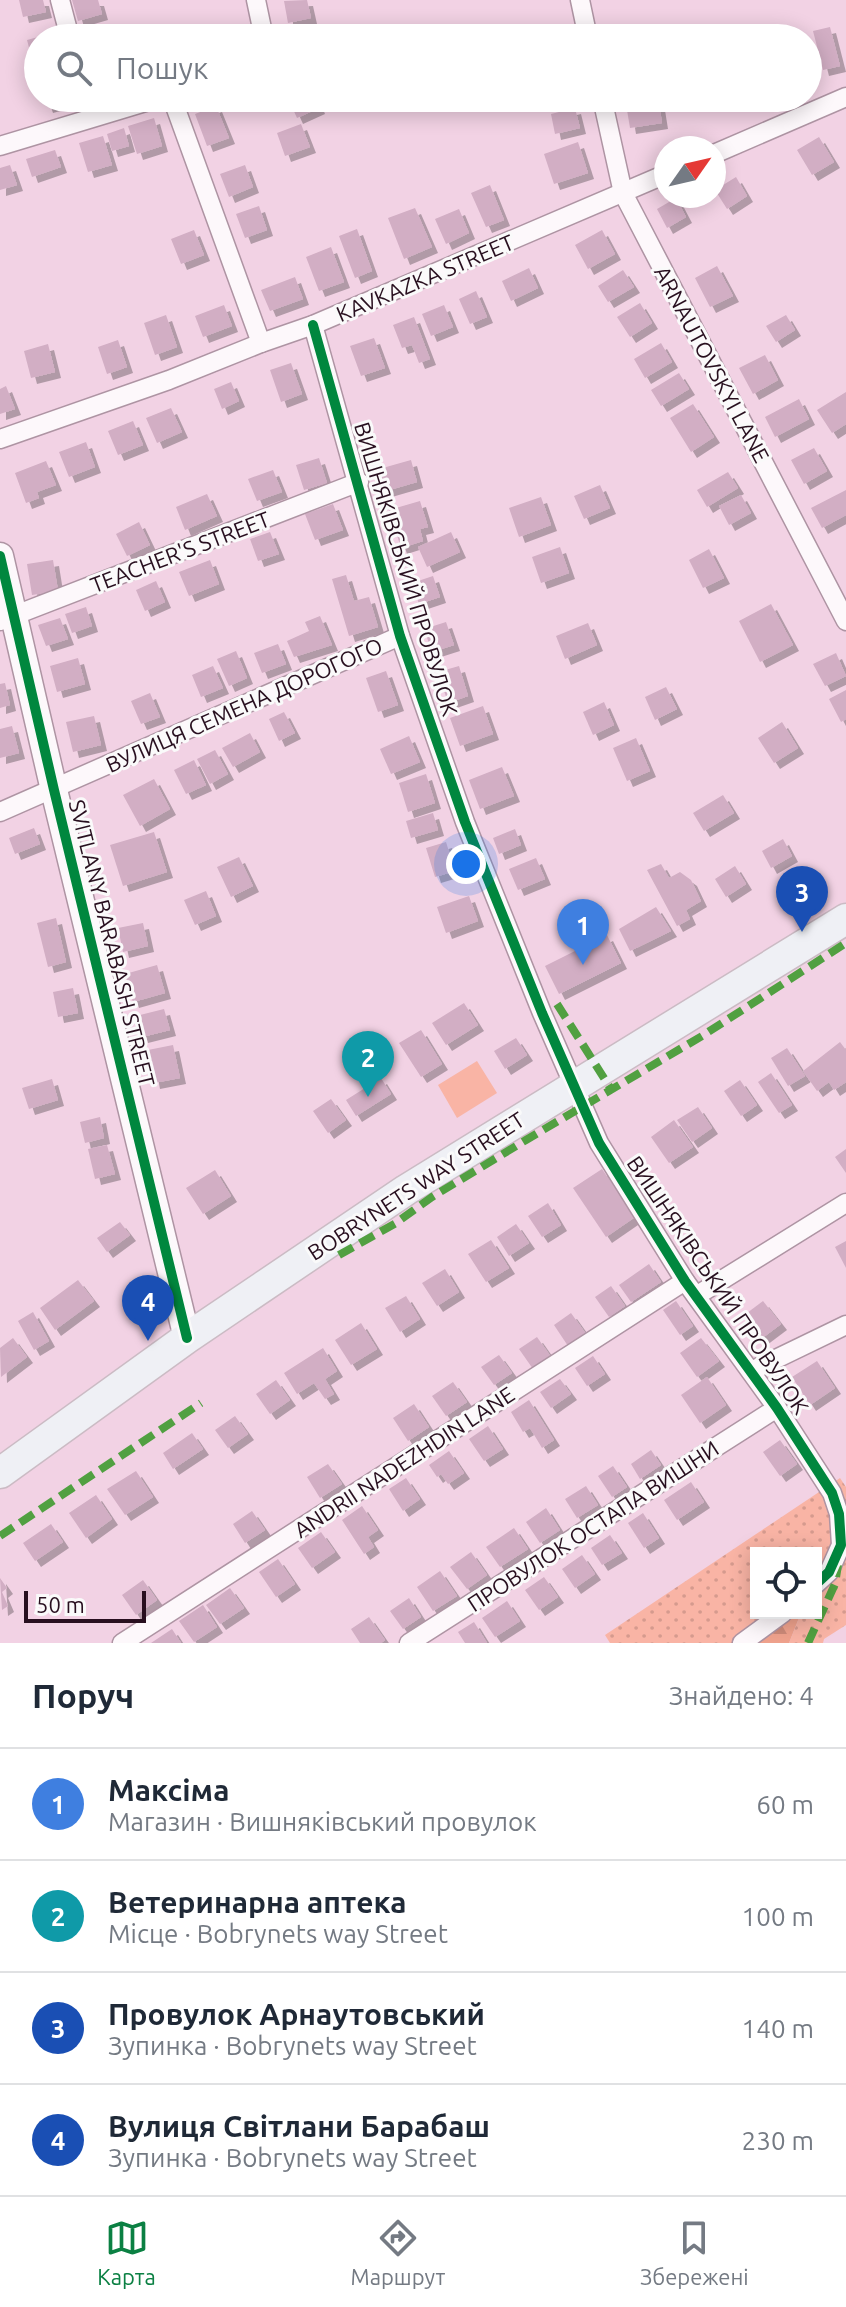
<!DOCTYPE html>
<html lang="uk">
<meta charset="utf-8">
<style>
:root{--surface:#fff;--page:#f2f2f3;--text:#1f2937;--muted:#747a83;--line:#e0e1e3;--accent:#0b8043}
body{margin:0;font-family:Ubuntu,sans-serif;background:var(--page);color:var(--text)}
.controls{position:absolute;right:24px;bottom:24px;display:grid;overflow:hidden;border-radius:0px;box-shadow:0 4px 20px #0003}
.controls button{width:72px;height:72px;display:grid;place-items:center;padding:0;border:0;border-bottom:2px solid var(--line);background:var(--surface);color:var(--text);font:40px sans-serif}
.compass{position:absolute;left:654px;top:136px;width:72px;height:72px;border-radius:50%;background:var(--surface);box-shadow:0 4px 20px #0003;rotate:56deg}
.scale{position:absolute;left:24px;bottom:20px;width:122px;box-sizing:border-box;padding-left:8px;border:4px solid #280f1f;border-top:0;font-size:22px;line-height:28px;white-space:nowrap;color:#280f1f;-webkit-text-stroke:6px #fafafa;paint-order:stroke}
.you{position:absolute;left:466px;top:864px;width:28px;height:28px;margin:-20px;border:6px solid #fff;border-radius:50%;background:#1a73e8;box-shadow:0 0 0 12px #1a73e833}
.badge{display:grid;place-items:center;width:52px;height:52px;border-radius:50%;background:var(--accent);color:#fff;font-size:26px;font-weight:700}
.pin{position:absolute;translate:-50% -66px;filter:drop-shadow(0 2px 4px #0008)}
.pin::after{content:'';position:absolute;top:42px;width:28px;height:24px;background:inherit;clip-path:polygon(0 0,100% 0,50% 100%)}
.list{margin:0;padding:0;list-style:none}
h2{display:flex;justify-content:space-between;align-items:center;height:104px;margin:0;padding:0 32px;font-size:34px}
h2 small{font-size:26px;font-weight:400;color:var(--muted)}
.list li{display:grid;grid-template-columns:52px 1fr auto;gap:24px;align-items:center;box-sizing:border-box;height:112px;padding:0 32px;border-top:2px solid var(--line)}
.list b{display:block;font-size:30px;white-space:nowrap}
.list p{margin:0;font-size:26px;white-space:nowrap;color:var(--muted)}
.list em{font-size:26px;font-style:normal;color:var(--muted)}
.icon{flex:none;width:44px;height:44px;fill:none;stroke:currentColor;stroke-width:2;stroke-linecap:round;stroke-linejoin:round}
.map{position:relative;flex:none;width:846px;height:1643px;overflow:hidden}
.search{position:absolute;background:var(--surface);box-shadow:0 4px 20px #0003;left:24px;right:24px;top:24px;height:88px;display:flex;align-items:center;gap:20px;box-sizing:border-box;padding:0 28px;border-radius:44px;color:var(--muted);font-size:30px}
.sheet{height:552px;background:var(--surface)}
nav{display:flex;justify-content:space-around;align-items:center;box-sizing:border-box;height:112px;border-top:2px solid var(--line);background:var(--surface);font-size:22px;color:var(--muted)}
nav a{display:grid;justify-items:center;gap:4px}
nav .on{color:var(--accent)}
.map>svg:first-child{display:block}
.grass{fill:url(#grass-dots)}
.forest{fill:url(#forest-firs)}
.park{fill:#f9b4a5}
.building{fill:#d2aec4;filter:url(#shadow)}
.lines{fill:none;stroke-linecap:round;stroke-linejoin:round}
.street-casing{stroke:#ae94a3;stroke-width:21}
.secondary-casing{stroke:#ae94a3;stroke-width:29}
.primary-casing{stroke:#cbbbc4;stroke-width:33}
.street{stroke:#fdf8fb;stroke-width:18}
.secondary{stroke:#fdf8fb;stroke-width:26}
.primary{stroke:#eff0f5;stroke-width:30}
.quiet{stroke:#51a041;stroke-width:8;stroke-dasharray:16 8;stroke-linecap:butt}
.cycleway-casing{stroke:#fafafa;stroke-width:15}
.cycleway{stroke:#00873e;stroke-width:10}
.labels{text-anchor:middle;stroke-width:6;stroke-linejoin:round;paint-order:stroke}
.street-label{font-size:22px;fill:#280f1f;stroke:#fafafa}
</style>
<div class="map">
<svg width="846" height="1643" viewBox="0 0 846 1643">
<defs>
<pattern id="grass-dots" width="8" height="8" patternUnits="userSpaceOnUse" patternTransform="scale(2)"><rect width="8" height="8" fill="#f9b4a5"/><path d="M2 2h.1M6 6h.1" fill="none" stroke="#d59a8e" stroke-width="1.8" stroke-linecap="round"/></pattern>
<pattern id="forest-firs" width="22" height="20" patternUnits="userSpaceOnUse" patternTransform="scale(2)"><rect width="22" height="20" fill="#efa28d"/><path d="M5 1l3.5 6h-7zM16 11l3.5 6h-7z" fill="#cd8a79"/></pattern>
<filter id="shadow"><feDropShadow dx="6" dy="6" stdDeviation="0" flood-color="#0004"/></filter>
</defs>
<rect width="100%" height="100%" fill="#f2d2e4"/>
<polygon class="grass" points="840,1478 846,1487 846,1625 824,1639 823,1643 789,1643 801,1613 816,1613 816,1553 756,1553 756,1613 797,1613 757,1643 610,1643 605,1635"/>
<polygon class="forest" points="797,1613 801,1613 789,1643 757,1643"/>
<polygon class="park" points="477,1061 497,1093 457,1118 438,1085"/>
<g class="building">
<polygon points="19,0 43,0 46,12 23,17"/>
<polygon points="72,0 98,0 102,14 78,21"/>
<polygon points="307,0 311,18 288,23 284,1"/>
<polygon points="323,27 327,38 288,38 287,37"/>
<polygon points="830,27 840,66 823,70 813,31"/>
<polygon points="797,32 799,38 778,38 778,37"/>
<polygon points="38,37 38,62 33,63 27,40"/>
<polygon points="44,98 68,98 69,101 47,107"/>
<polygon points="288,98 315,98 319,108 297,118"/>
<polygon points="625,98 658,98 662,123 630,128"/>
<polygon points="216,106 229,138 207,146 195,114"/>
<polygon points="575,108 580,128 555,134 551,114"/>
<polygon points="154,118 162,146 137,154 128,126"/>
<polygon points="301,124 310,147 285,156 277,133"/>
<polygon points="124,128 129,146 112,151 107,134"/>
<polygon points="103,136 112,165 88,172 79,143"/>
<polygon points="819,137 834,162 812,175 797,150"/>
<polygon points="578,142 588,173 554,184 544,154"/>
<polygon points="55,150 61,167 32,177 26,159"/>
<polygon points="10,165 17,185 0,190 0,168"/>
<polygon points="245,165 253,187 229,197 220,174"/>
<polygon points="736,177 747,196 727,209 715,190"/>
<polygon points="490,185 504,220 486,227 471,193"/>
<polygon points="676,198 686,217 667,228 657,209"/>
<polygon points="259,206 267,230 245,238 236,214"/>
<polygon points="415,208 432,247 404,259 388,218"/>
<polygon points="459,209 469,233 446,244 435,219"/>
<polygon points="357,229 372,271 355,278 339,236"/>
<polygon points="194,230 204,255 181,264 171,239"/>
<polygon points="602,230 615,254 588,269 575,245"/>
<polygon points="331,247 344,282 319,291 306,257"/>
<polygon points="717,266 733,296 710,307 695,278"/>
<polygon points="529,268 538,288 511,301 502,281"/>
<polygon points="623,270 634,287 608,302 598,286"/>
<polygon points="295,277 303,299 270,311 261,290"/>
<polygon points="476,291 487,317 470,324 459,299"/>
<polygon points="640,303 652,323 630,337 617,317"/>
<polygon points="224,305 232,326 203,337 195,316"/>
<polygon points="444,305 453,327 431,336 422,314"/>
<polygon points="166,315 177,347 155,355 144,323"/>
<polygon points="786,315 795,330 776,342 766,326"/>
<polygon points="414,317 430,359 419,363 412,345 402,348 393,325"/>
<polygon points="374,338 385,368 361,376 350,346"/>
<polygon points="118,340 127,367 107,374 98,347"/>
<polygon points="661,343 672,362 645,378 634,359"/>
<polygon points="48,344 55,372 31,378 24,351"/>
<polygon points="765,355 778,380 753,394 739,368"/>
<polygon points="291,363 302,394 281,402 270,370"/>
<polygon points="679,373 689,389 661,406 651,390"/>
<polygon points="231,382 239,401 222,409 214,389"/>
<polygon points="6,386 15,409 0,414 0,389"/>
<polygon points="846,392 846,424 832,433 817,410"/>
<polygon points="799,399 809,419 775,437 765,417"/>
<polygon points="693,404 714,437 691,452 670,418"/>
<polygon points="171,408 182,432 157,443 146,418"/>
<polygon points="133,421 143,445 118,455 108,431"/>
<polygon points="86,442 95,467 69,477 59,452"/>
<polygon points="814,448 827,471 804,484 791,460"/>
<polygon points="319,458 327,483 304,490 296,465"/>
<polygon points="411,460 417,482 386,491 379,469"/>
<polygon points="46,461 56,485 37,492 39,498 26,503 15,473"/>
<polygon points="273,470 282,492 257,501 248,479"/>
<polygon points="728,472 738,488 707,507 697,490"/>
<polygon points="600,485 610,508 584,519 574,496"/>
<polygon points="846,490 846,515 822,528 811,508"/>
<polygon points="207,494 217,516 185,530 176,507"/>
<polygon points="741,495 751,513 729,525 719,506"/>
<polygon points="541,497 551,525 519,537 509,508"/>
<polygon points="420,501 428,527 420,529 423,541 401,548 389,510"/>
<polygon points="333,504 343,530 315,540 305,514"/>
<polygon points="139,522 150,545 127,556 116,534"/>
<polygon points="270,532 279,554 258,561 250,539"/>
<polygon points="451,532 460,552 427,567 418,547"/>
<polygon points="560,547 569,573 541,583 532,557"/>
<polygon points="709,549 724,578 703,588 689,560"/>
<polygon points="53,560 58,591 32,595 27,564"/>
<polygon points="210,560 219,584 189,596 179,572"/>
<polygon points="346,575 354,601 369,597 378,627 349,636 332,579"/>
<polygon points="433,576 440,597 419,604 412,583"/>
<polygon points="156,581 165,602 145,611 136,590"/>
<polygon points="771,604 793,645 760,662 739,621"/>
<polygon points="86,607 92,626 72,633 65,614"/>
<polygon points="320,616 332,645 294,657 287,641 309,631 305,622"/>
<polygon points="60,618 68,639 46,646 38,625"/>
<polygon points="446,622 454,645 432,652 424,629"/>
<polygon points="588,623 597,645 565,659 556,636"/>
<polygon points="278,644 286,664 262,673 254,653"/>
<polygon points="236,651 247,678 229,686 217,659"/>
<polygon points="836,653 846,676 825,686 813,664"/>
<polygon points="78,658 85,684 57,692 50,666"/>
<polygon points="213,666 223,688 201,697 192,675"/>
<polygon points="459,666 468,696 448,703 438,672"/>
<polygon points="386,671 398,705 378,712 366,678"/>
<polygon points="5,683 10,705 0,708 0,684"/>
<polygon points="666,687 677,709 655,720 645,697"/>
<polygon points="846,690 846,719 841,722 829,699"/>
<polygon points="150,693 160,717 141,724 131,701"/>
<polygon points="604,702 614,725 593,735 583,712"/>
<polygon points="483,706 493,734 460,746 450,718"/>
<polygon points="284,712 295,733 279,741 269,719"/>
<polygon points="94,716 101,745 73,752 66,722"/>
<polygon points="782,722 798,748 774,763 758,738"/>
<polygon points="12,726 19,753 0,758 0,729"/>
<polygon points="250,733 260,752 233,767 222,748"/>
<polygon points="409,736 420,762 391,774 380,749"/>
<polygon points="636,738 650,771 627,781 613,748"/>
<polygon points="215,750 228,774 210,784 197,759"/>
<polygon points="194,760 206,785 186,794 174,770"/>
<polygon points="502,767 514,796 480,809 469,780"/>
<polygon points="426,774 435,803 408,812 399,783"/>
<polygon points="154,779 170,809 140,826 123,795"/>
<polygon points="723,795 734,813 704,831 693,813"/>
<polygon points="433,813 438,830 411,838 406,821"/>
<polygon points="34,828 40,844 15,854 9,838"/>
<polygon points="515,829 521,845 499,854 493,838"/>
<polygon points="154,832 167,872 123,886 110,845"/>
<polygon points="783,839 792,856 771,868 762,851"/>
<polygon points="446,842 455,871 435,877 426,848"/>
<polygon points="239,857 253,886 231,897 217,867"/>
<polygon points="536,858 545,879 518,890 509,869"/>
<polygon points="661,864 669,878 680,872 691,880 701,901 686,910 690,919 677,926 647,870"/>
<polygon points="735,866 746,884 726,897 715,879"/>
<polygon points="206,891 216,916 195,925 184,900"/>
<polygon points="469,896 478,921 446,933 437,907"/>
<polygon points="587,901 599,924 566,939 558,922 576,914 573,907"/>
<polygon points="656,907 671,931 630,951 619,929"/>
<polygon points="56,918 66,962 48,967 37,923"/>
<polygon points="143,923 148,946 123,952 118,928"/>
<polygon points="607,935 621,963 559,994 545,966"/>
<polygon points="157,965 165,993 133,1002 125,974"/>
<polygon points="73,988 78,1013 58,1017 53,992"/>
<polygon points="464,1003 478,1025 446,1045 432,1023"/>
<polygon points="164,1009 170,1030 142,1037 136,1016"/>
<polygon points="421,1030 442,1064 421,1077 399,1043"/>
<polygon points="516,1038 527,1055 505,1069 494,1051"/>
<polygon points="840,1042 846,1050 846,1082 834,1090 829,1082 817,1091 803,1071"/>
<polygon points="173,1045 180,1078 154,1083 148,1050"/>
<polygon points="787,1048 805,1076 788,1086 771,1058"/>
<polygon points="771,1073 792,1105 779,1113 758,1082"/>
<polygon points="381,1078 391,1094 356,1116 346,1100"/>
<polygon points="52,1079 58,1100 29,1109 22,1088"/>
<polygon points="740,1080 757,1105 741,1116 724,1091"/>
<polygon points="331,1099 346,1120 328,1133 313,1111"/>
<polygon points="698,1107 712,1128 692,1142 677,1120"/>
<polygon points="100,1117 104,1138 85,1143 80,1122"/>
<polygon points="674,1120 693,1147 669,1163 651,1137"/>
<polygon points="107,1145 115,1174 95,1179 88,1149"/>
<polygon points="846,1149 846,1173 835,1157"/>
<polygon points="602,1169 635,1217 606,1237 573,1188"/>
<polygon points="215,1170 231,1196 203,1214 186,1188"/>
<polygon points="548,1203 561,1225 542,1237 528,1216"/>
<polygon points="120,1222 130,1235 107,1252 97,1238"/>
<polygon points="516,1224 529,1243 509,1256 497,1237"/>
<polygon points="491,1240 509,1268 486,1282 468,1254"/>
<polygon points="846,1241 846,1268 835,1247"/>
<polygon points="649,1264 661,1282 631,1302 619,1285"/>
<polygon points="445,1269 459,1292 437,1306 422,1283"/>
<polygon points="78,1280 94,1301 55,1330 40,1308"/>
<polygon points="611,1286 625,1306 609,1317 595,1297"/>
<polygon points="406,1296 420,1319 400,1332 385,1308"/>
<polygon points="676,1301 693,1326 680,1335 663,1310"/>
<polygon points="763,1301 781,1324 761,1339 743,1316"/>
<polygon points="33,1312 49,1341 34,1350 18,1321"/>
<polygon points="571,1313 586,1334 568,1346 554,1325"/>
<polygon points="361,1323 377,1349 351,1365 335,1340"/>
<polygon points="537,1337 551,1357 533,1369 519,1349"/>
<polygon points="13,1338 27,1357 1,1377 0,1348"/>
<polygon points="701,1338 719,1361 697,1377 680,1353"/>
<polygon points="323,1348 337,1371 325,1379 334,1394 325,1399 314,1383 297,1394 284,1373"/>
<polygon points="499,1355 512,1373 494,1385 481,1367"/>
<polygon points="593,1356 605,1374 587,1386 575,1368"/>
<polygon points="817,1361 835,1388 810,1405 792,1377"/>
<polygon points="707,1377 726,1405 700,1423 681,1395"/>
<polygon points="560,1379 571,1394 551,1408 540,1392"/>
<polygon points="276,1380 290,1400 270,1414 256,1394"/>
<polygon points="453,1382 467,1402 446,1416 432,1396"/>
<polygon points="529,1400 554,1440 542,1448 530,1428 523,1432 511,1412"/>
<polygon points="414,1404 429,1427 408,1441 393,1418"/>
<polygon points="235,1416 248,1434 228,1448 215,1430"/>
<polygon points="488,1426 503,1449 484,1461 469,1439"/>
<polygon points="192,1433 203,1449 173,1469 163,1453"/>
<polygon points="780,1440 797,1464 780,1476 763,1452"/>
<polygon points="651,1450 661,1465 640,1479 631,1464"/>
<polygon points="449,1451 464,1473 448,1484 441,1474 437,1477 429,1465"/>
<polygon points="328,1464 342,1484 320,1498 307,1477"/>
<polygon points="613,1466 627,1487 612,1497 598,1476"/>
<polygon points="136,1471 153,1497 125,1515 107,1489"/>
<polygon points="406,1478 420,1499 403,1511 389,1489"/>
<polygon points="691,1482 704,1502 677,1520 664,1500"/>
<polygon points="586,1486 598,1505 577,1518 565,1499"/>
<polygon points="96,1495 112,1519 86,1538 69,1513"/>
<polygon points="362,1506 378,1530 368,1537 374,1547 364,1554 342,1520"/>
<polygon points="546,1508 560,1530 540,1543 526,1522"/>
<polygon points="252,1511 265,1530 245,1543 233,1524"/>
<polygon points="643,1513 659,1538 644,1548 628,1523"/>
<polygon points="51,1524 63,1542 35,1561 23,1543"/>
<polygon points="514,1528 528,1549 500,1567 486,1547"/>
<polygon points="321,1532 335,1552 312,1568 298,1548"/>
<polygon points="610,1535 622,1553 602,1565 591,1548"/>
<polygon points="471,1552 487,1575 467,1589 450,1567"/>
<polygon points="582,1555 595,1574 575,1588 562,1569"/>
<polygon points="278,1559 295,1584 276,1597 259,1572"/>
<polygon points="440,1571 457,1596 433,1611 417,1587"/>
<polygon points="544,1577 558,1597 539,1610 525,1590"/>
<polygon points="0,1578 7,1588 2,1592 8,1606 2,1610"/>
<polygon points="143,1580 157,1600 136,1615 122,1595"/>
<polygon points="230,1588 244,1608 220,1624 206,1605"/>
<polygon points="409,1598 421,1617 403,1629 390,1611"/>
<polygon points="507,1601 520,1621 495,1637 482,1618"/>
<polygon points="203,1605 217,1627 194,1642 179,1621"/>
<polygon points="369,1617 385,1640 381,1643 360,1643 351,1629"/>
<polygon points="474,1622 487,1643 465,1643 458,1632"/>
<polygon points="172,1629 181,1643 151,1643"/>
</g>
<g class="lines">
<g class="street-casing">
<g id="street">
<polyline points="60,0 70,38"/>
<polyline points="256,0 264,38"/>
<polyline points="580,0 588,38"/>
<polyline points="172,98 261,343"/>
<polyline points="602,98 623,193 846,621"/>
<polyline points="0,146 159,98"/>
<polyline points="714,154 846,97"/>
<polyline points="313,325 400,636 465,822 542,1013 599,1143 685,1281 777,1408 832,1493 839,1514 841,1545 829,1572 816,1584"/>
<polyline points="0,439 169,380 261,343 313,325 666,174"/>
<polyline points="0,621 359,482"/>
<polyline points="0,812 400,636"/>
<polyline points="696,1296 846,1203"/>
<polyline points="751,1371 846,1325"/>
<polyline points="122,1643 685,1281"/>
<polyline points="409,1643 777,1408"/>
<polyline points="742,1643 783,1613"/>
</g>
</g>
<g class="secondary-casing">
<polyline id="secondary" points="0,556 54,790 187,1338"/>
</g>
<g class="primary-casing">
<polyline id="primary" points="0,1473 187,1338 406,1190 846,919"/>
</g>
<use href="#street" class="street"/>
<use href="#secondary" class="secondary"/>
<use href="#primary" class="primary"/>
<g class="quiet">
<polyline points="557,1004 611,1089"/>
<polyline points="339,1255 396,1223 432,1197 526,1140 702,1036 846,943"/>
<polyline points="0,1536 201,1403"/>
<polyline points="808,1643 835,1584 838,1565"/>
</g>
<g class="cycleway-casing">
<g id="cycleway">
<polyline points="313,325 400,636 465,822 542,1013 599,1143 685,1281 777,1408 832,1493 839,1514 841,1545 829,1572 816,1584"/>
<polyline points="0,556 54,790 187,1338"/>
</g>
</g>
<use href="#cycleway" class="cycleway"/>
</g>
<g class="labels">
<g class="street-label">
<text transform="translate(425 278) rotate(-23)" y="8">KAVKAZKA STREET</text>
<text transform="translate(712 364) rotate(62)" y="8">ARNAUTOVSKYI LANE</text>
<text transform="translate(180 552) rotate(-21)" y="8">TEACHER'S STREET</text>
<text transform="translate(406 569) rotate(73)" y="8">ВИШНЯКІВСЬКИЙ ПРОВУЛОК</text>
<text transform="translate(244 705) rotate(-24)" y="8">ВУЛИЦЯ СЕМЕНА ДОРОГОГО</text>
<text transform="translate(112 943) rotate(76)" y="8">SVITLANY BARABASH STREET</text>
<text transform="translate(416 1186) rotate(-33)" y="8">BOBRYNETS WAY STREET</text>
<text transform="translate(718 1285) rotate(56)" y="8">ВИШНЯКІВСЬКИЙ ПРОВУЛОК</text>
<text transform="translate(404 1462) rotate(-33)" y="8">ANDRII NADEZHDIN LANE</text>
<text transform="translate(593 1526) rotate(-33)" y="8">ПРОВУЛОК ОСТАПА ВИШНИ</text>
</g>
</g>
</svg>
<div class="controls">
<button><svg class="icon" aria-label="locate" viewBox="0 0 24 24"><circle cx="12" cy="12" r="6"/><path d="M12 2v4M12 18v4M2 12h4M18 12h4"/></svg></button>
</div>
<svg class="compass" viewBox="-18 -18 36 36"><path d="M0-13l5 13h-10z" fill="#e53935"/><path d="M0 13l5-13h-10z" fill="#747a83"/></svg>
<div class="scale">50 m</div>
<div class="you"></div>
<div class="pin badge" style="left:583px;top:965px;background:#3f7fe0">1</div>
<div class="pin badge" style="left:368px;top:1097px;background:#0f9aa8">2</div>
<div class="pin badge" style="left:802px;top:932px;background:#1a4fb4">3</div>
<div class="pin badge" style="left:148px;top:1341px;background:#1a4fb4">4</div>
<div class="search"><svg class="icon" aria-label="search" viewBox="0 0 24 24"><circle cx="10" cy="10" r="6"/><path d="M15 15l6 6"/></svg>Пошук</div>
</div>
<section class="sheet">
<h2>Поруч<small>Знайдено: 4</small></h2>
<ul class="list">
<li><span class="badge" style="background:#3f7fe0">1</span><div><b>Максіма</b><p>Магазин · Вишняківський провулок</p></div><em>60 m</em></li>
<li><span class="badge" style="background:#0f9aa8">2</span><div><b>Ветеринарна аптека</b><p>Місце · Bobrynets way Street</p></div><em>100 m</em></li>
<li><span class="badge" style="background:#1a4fb4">3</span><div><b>Провулок Арнаутовський</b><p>Зупинка · Bobrynets way Street</p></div><em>140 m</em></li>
<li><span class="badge" style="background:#1a4fb4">4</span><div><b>Вулиця Світлани Барабаш</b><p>Зупинка · Bobrynets way Street</p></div><em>230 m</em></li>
</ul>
</section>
<nav>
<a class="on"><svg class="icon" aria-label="map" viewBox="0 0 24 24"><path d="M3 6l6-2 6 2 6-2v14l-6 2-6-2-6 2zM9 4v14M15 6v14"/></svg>Карта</a>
<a><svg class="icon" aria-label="directions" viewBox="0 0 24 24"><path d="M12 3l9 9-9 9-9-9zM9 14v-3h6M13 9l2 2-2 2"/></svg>Маршрут</a>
<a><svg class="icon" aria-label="saved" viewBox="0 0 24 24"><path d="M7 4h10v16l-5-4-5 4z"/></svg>Збережені</a>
</nav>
